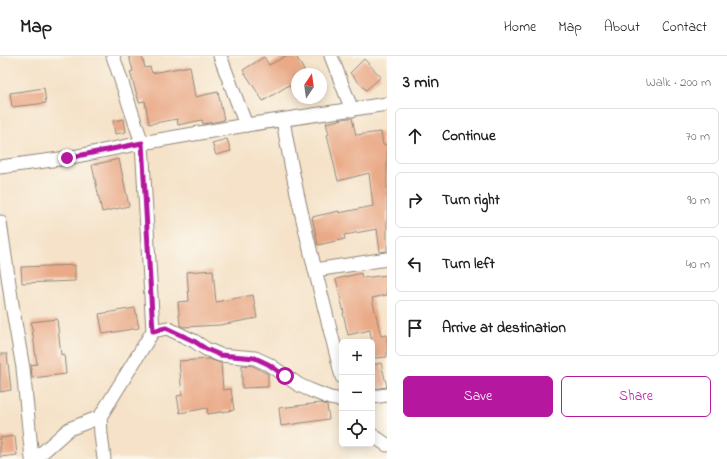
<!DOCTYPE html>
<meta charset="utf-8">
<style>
:root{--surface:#fff;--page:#f6f6f6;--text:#202124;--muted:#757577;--line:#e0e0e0;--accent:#b5179e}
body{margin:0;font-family:"Indie Flower",sans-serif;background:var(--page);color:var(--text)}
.controls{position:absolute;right:12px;bottom:12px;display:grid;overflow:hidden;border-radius:6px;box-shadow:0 2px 10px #0003}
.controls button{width:36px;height:36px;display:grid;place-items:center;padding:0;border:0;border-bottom:1px solid var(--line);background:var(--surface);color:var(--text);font:20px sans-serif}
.compass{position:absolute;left:291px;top:12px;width:36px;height:36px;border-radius:50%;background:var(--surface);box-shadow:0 2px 10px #0003;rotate:13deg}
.stop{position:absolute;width:12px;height:12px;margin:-9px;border:3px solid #b5179e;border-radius:50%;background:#fff}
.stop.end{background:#b5179e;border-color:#fff;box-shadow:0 1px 4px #0008}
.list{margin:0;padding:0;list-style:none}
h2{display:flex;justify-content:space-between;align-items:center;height:52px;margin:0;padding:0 16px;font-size:17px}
h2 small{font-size:13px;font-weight:400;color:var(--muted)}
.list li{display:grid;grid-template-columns:26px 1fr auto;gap:12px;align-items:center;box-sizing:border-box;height:56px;margin:0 8px 8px;padding:0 8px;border:1px solid var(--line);border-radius:6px}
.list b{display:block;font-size:15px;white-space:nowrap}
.list em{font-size:13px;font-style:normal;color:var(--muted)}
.actions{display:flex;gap:8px;padding:12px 16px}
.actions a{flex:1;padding:9px 0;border:1px solid var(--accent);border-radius:6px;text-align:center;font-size:14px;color:var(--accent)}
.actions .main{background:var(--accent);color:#fff}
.icon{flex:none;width:22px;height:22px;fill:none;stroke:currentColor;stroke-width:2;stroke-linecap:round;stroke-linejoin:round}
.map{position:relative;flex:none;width:387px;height:403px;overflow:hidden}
header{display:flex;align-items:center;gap:24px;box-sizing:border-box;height:56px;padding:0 20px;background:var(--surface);border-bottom:1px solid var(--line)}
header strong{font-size:19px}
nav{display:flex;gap:22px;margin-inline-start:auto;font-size:14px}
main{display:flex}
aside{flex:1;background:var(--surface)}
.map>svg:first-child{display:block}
.building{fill:#eaaa88}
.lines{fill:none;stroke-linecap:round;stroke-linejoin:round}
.minor-casing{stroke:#90867a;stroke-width:15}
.minor{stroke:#fff;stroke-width:13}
.route{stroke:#b5179e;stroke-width:5}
</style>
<header>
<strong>Map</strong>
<nav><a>Home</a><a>Map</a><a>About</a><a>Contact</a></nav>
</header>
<main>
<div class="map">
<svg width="387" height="403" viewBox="0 0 387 403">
<rect width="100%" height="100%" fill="#fbf7ec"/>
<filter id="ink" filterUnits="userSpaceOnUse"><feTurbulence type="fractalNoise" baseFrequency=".025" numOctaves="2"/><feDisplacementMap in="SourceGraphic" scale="8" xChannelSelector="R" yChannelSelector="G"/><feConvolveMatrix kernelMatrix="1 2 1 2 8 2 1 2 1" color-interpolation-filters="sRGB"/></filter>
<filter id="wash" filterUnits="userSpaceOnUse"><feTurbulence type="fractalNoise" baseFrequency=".012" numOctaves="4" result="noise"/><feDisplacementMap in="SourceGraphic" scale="16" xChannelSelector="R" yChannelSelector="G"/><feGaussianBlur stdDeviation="0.9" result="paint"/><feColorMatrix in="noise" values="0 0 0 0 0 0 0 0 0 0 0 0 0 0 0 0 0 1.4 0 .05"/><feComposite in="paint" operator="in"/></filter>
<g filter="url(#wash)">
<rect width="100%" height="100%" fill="#f5e2c8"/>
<g id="blocks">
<g class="building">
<polygon points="129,0 142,0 145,12 150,11 152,17 190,10 195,41 218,36 224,64 203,68 202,64 178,69 177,63 149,68 145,45 139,46 130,16 133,15"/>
<polygon points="286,0 296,0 306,18 297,18 297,43 289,29 263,45 243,14 264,1 269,9"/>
<polygon points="364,3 381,21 366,34 350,17"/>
<polygon points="44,32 46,47 12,51 10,37"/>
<polygon points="348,62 352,62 356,79 381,76 383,89 387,88 387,195 380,196 377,173 344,179 345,183 318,189 312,161 339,155 339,157 373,150 369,117 338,125 327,79 329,78 326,67"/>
<polygon points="124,63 126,76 115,78 113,65"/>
<polygon points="227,83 231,95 216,99 212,87"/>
<polygon points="119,103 129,150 102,156 92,109"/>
<polygon points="75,209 75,225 22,227 21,211"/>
<polygon points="213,214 216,246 253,239 257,262 220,269 183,271 180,269 178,246 189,245 187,216"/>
<polygon points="361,217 362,222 387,219 387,239 372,242 381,280 387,279 387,301 374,302 370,274 348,279 343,257 344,257 336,223"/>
<polygon points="135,252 139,272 103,278 99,258"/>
<polygon points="57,263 61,299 64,298 66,318 32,322 31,309 37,308 31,266"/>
<polygon points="0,298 7,298 11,334 0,336"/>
<polygon points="209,303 221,307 223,334 231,333 234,354 208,358 207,352 180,357 177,340 182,339 179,305"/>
<polygon points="381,307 387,331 372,333 372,309"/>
<polygon points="242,309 253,310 268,318 268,331 242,332"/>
<polygon points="321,347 327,349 329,363 281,370 279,352"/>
<polygon points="15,380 17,399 0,401 0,382"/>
</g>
</g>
</g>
<g filter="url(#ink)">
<use href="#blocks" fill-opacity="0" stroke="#90867a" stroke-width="1"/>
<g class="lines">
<g class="minor-casing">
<g id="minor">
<polyline points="220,0 246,69"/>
<polyline points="331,0 352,54"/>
<path d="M283,64C297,150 321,236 342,321"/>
<polyline points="0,111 67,102 142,87 246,69 387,48"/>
<polyline points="0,166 13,255 23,312 32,403"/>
<polyline points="315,214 387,203"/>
<polyline points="153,275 167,272 194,285 206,293 220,299 255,302 268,308 299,329 310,334 330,342 342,344"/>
<polyline points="372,341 387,339"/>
<polyline points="100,361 101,378 104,403"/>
<polyline points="372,379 387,389"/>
<polyline points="35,403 69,373 100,361 153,275 142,87 113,0"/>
</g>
</g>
<use href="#minor" class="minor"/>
</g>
</g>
<g class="lines" filter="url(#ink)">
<polyline class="route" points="67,102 142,87 153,275 166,272 194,285 206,293 220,299 255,302 268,308 285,320"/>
</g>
</svg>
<div class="controls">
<button>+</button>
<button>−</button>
<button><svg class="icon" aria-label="locate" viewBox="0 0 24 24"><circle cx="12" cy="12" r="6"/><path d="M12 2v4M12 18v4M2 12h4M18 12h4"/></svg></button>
</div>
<svg class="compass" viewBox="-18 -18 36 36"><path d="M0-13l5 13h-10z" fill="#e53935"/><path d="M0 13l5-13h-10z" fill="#757577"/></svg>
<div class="stop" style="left:285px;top:320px"></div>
<div class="stop end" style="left:67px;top:102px"></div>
</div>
<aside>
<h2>3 min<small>Walk · 200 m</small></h2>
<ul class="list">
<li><svg class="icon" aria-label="ahead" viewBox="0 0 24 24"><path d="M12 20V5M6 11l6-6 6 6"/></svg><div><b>Continue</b></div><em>70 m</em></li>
<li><svg class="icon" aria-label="right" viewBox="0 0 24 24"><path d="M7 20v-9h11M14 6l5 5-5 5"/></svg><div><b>Turn right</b></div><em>90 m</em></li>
<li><svg class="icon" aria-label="left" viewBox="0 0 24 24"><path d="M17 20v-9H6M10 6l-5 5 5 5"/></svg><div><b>Turn left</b></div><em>40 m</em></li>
<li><svg class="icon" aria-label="arrive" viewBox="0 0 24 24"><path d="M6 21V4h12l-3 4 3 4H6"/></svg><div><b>Arrive at destination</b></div></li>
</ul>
<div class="actions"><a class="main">Save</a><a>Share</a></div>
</aside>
</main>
